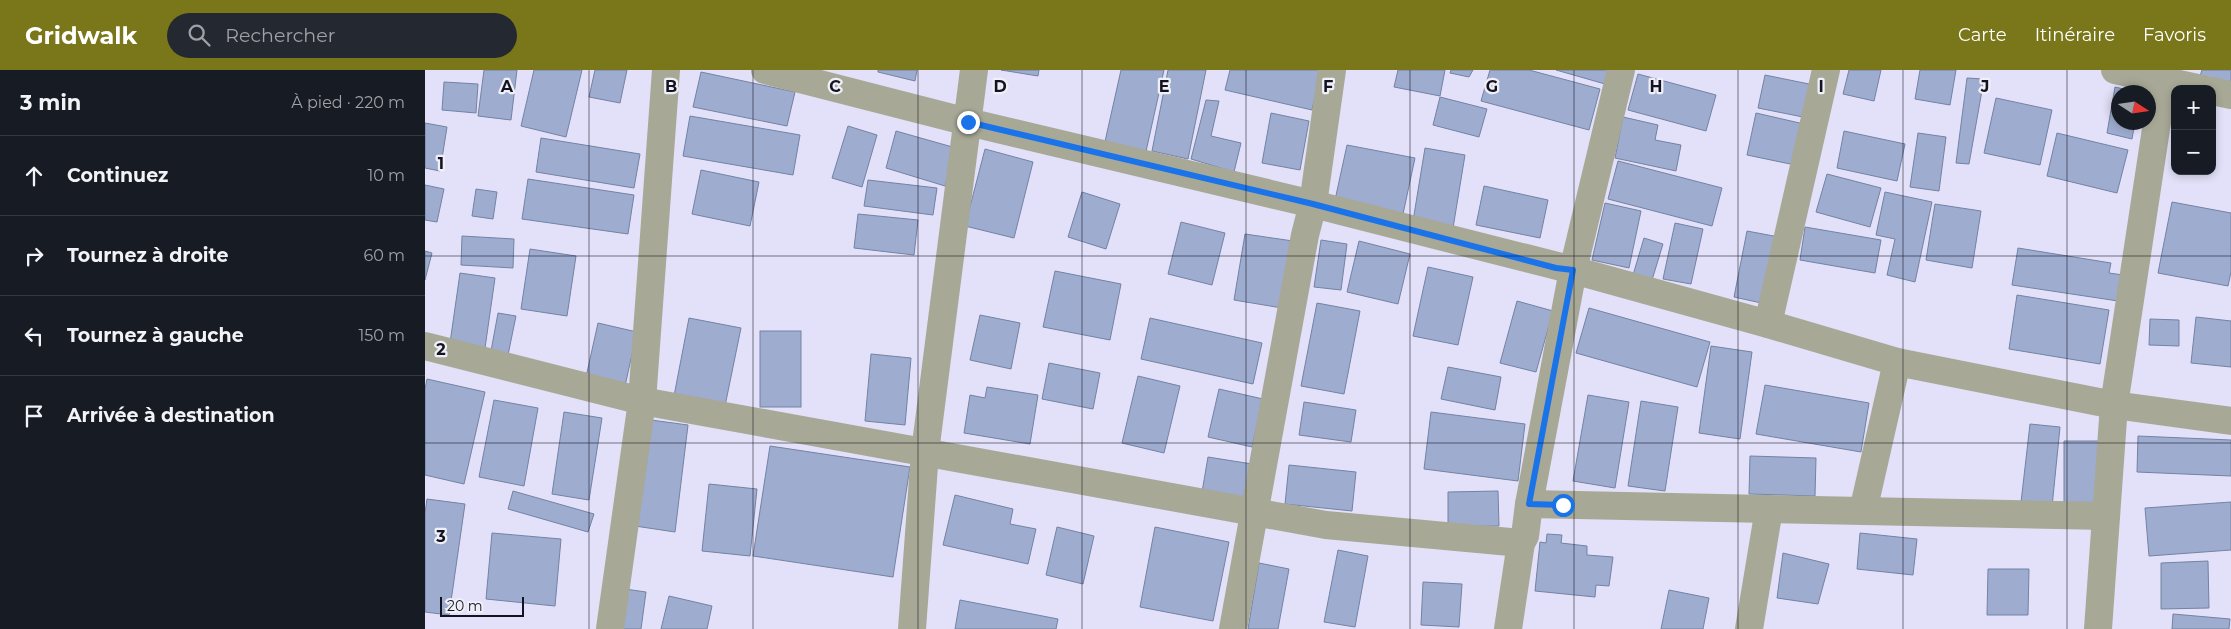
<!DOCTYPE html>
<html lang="fr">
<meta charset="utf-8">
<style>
:root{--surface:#171b24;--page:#242831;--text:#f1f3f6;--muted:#9ea1a6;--line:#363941;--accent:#7a761a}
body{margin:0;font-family:Montserrat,sans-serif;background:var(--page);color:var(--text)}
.controls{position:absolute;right:15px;top:15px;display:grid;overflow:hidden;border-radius:10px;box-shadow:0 2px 8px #0003}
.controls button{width:45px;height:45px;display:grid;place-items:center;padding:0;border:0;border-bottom:1px solid var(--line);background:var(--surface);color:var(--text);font:25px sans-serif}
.compass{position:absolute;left:1686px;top:15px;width:45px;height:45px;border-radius:50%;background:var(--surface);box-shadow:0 2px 8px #0003;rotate:102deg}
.scale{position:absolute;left:15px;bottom:12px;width:84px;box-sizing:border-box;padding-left:5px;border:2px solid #141321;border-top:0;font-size:14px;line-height:18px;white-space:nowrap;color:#141321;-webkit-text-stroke:4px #f0f0f8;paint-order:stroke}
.stop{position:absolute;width:15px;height:15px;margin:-11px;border:4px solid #1a73e8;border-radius:50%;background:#fff}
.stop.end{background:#1a73e8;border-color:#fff;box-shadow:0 1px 5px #0008}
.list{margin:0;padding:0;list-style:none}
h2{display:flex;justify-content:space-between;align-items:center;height:65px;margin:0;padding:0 20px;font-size:21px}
h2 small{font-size:16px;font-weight:400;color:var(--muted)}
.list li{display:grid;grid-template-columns:32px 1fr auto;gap:15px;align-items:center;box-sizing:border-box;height:80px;padding:0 20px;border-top:1px solid var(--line)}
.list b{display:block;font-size:19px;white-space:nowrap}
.list em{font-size:16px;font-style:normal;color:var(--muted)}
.icon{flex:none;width:28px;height:28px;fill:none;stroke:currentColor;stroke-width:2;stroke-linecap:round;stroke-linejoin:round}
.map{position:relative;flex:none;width:1806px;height:559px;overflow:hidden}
header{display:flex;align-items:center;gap:30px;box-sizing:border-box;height:70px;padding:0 25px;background:var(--accent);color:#fff}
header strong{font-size:24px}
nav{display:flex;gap:28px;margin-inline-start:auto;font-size:18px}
.search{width:350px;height:45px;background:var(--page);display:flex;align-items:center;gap:12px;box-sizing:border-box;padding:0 18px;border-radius:28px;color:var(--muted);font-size:19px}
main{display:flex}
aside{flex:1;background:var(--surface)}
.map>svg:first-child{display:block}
.building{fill:#9daccf;stroke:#7482a3}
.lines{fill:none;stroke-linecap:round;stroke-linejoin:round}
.street{stroke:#a8a897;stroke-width:28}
.route{stroke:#1a73e8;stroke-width:6}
.grid{fill:none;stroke:#141321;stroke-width:1;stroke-opacity:0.55}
.grid-label{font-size:16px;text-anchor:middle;font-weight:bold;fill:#141321;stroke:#f0f0f8;stroke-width:4.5;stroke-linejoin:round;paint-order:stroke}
</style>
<header>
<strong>Gridwalk</strong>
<div class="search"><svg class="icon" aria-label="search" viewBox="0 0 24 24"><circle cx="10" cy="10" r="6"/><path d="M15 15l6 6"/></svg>Rechercher</div>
<nav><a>Carte</a><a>Itinéraire</a><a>Favoris</a></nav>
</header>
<main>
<aside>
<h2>3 min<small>À pied · 220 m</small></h2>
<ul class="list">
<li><svg class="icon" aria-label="ahead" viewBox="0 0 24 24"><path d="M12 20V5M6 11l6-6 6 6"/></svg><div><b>Continuez</b></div><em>10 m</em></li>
<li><svg class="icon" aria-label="right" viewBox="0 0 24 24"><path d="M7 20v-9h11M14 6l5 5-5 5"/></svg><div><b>Tournez à droite</b></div><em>60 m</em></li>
<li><svg class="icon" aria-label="left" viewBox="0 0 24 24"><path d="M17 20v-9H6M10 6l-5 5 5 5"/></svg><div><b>Tournez à gauche</b></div><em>150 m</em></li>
<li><svg class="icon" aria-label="arrive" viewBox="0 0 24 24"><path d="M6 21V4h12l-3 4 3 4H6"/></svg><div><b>Arrivée à destination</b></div></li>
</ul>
</aside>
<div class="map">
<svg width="1806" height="559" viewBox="0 0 1806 559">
<rect width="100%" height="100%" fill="#e2e1f9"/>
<g class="building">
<polygon points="59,0 92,0 86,50 53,46"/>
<polygon points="109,0 157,0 141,67 96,56"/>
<polygon points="170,0 202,0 195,33 164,27"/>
<polygon points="453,0 492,0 490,11 453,2"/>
<polygon points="576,0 614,0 613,6"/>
<polygon points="696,0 739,0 720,86 679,76"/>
<polygon points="743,0 781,0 763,89 727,81"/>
<polygon points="805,0 896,0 887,40 800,20"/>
<polygon points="973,0 1020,0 1015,26 969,17"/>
<polygon points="1026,0 1048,0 1044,7 1025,3"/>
<polygon points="1065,0 1104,0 1175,19 1164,60 1056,31"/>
<polygon points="1131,0 1184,0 1180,14"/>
<polygon points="1424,0 1456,0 1449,31 1418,24"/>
<polygon points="1495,0 1531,0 1525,35 1490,29"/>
<polygon points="1777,0 1806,0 1806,12 1775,6"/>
<polygon points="276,2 370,22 362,56 268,37"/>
<polygon points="1213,4 1291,25 1281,61 1203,40"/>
<polygon points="1340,5 1389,15 1383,48 1333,38"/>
<polygon points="1542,8 1559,9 1544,94 1531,93"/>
<polygon points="19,12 53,14 51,43 17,40"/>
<polygon points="1690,17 1711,22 1694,22 1694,52 1710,52 1707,69 1682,63"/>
<polygon points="1015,27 1062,39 1054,67 1008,55"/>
<polygon points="1571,28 1627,40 1615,95 1559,83"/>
<polygon points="781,30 794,31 786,66 816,73 809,102 766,89"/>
<polygon points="846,43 884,51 875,100 837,93"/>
<polygon points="1331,43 1379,54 1370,95 1322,85"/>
<polygon points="265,46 375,65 368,105 258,86"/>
<polygon points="1198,47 1233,55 1230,70 1256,75 1251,101 1190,88"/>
<polygon points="0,53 22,57 15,101 0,98"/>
<polygon points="423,56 452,65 437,117 407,108"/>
<polygon points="471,61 531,78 520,116 461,98"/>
<polygon points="1419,61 1480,74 1472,111 1412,98"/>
<polygon points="1493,63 1521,67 1514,121 1485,117"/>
<polygon points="1632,63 1703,80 1692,123 1622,106"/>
<polygon points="116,68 215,84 209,118 111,102"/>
<polygon points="922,75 990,88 978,144 910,130"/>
<polygon points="1000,78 1040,85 1028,158 988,151"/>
<polygon points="560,79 608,92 589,168 540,156"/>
<polygon points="1193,91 1297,118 1287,156 1183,129"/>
<polygon points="276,100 334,112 325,156 267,144"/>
<polygon points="1402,104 1456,118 1445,157 1391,142"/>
<polygon points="103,109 209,125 203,164 97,149"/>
<polygon points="443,110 512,118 508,145 439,136"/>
<polygon points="0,115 19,119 12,152 0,150"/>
<polygon points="1059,116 1123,130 1115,168 1051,155"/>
<polygon points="51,119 72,122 68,149 47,146"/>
<polygon points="657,122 695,134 681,179 643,167"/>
<polygon points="1460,122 1507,132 1490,212 1462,205 1470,169 1451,165"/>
<polygon points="1747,132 1806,143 1806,202 1803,216 1733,203"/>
<polygon points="1180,133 1216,141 1204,198 1167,190"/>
<polygon points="1510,134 1556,141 1547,198 1501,190"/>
<polygon points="433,144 493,150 489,185 429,178"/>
<polygon points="756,152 800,163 787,215 743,204"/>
<polygon points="1250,153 1278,159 1266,214 1238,209"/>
<polygon points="1380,157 1456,170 1450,203 1375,190"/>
<polygon points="1322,161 1354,167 1341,234 1309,227"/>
<polygon points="820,164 868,171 857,238 809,230"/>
<polygon points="37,166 89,169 88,198 36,195"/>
<polygon points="1219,168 1238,174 1227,210 1208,205"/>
<polygon points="896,170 922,174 916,220 889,217"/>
<polygon points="934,171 985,184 973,234 922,222"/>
<polygon points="1593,178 1686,193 1684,203 1698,205 1693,231 1587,215"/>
<polygon points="105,179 151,186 142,246 96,239"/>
<polygon points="0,181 7,183 0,210"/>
<polygon points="1003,197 1048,207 1033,275 988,266"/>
<polygon points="630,201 696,214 685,270 618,257"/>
<polygon points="35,203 70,208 59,285 24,280"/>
<polygon points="1592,225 1684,240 1675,294 1584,279"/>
<polygon points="1092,231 1128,241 1111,302 1075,293"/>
<polygon points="892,233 935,241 919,324 876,316"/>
<polygon points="1164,238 1285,272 1272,317 1151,283"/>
<polygon points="73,243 91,246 83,285 66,281"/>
<polygon points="555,245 595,253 586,299 545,290"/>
<polygon points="1771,247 1806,251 1806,297 1766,293"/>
<polygon points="264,248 316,258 300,336 249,326"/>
<polygon points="725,248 837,273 828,314 716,289"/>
<polygon points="1725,249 1754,250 1754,276 1724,275"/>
<polygon points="173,253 212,262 200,316 161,307"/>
<rect x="335" y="261" width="41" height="76"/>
<polygon points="1286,276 1327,282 1315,369 1274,363"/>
<polygon points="446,284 486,288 480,355 440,351"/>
<polygon points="624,293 675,303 668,339 617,329"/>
<polygon points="1023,297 1076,307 1070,340 1016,329"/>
<polygon points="713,306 755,316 739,383 697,373"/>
<polygon points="2,309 60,322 39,414 0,405 0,319"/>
<polygon points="1340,315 1444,333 1436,382 1331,364"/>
<polygon points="562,317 613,325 605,374 539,363 545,325 560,328"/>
<polygon points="794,319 838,329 827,377 783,367"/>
<polygon points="1163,325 1204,332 1190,418 1148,411"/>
<polygon points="69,330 113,338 99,416 54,407"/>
<polygon points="1216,331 1253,337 1240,421 1203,416"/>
<polygon points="879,332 931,340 926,372 874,365"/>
<polygon points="139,342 177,348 164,430 127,424"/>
<polygon points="1006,342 1100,354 1093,411 999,399"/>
<polygon points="226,350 263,355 250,462 210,456"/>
<polygon points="1605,354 1635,357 1627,437 1595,441"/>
<polygon points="1713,366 1806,370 1806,406 1712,402"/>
<polygon points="1639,371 1680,371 1679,433 1639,433"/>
<polygon points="345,376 485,397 468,507 328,486"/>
<polygon points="1325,386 1391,388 1390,426 1324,424"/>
<polygon points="783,387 827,394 822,428 777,422"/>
<polygon points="864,395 931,402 927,441 860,434"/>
<polygon points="284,414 332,419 325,486 277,481"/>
<polygon points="88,421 169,444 163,462 83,439"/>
<polygon points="1073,421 1074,456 1023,457 1023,422"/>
<polygon points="530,425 588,439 585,454 611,459 603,494 518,475"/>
<polygon points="2,429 40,434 24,545 0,542 0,443"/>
<polygon points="1806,432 1806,480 1724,486 1720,438"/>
<polygon points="632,457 669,466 658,514 621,505"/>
<polygon points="730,457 804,472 788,551 715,537"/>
<polygon points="67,463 136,469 130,536 61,529"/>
<polygon points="1435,463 1492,469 1488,505 1432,499"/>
<polygon points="1122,464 1137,465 1136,473 1162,476 1162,485 1188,487 1184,516 1171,515 1170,527 1110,521 1115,472 1121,473"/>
<polygon points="913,480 943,486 930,557 899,552"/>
<polygon points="1358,483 1404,494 1393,534 1352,528"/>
<polygon points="1783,491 1784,538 1736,539 1736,493"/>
<polygon points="834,493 864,499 853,559 823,559"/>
<polygon points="1563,499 1604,499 1603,545 1562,545"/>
<polygon points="998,512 1037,514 1034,557 996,555"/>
<polygon points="200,519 221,522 216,559 195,559"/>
<polygon points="1244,520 1284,528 1278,559 1236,559"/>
<polygon points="244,526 287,536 282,559 236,559"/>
<polygon points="535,530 633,549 631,559 530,559"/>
<polygon points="1748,544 1805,549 1804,559 1747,559"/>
</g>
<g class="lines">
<g class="street">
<polyline points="340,0 543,52 888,134 1148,200 1343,254 1472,292 1689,335 1806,351"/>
<polyline points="1690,0 1777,19"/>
<polyline points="1787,21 1806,25"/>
<polyline points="1343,254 1401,0"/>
<polyline points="0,276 217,331 829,442 901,455 1096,473"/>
<polyline points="1104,434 1681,446"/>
<polyline points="1438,441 1472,292"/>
<polyline points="185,559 217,331 241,0"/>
<polyline points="487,559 500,382 549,0"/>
<polyline points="808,559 880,165 888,134 907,0"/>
<polyline points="1083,559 1096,473 1100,466 1104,434 1148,200 1196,0"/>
<polyline points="1324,559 1344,439"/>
<polyline points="1673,559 1689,335 1740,0"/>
</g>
</g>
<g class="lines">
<polyline class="route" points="543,52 888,134 1131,198 1148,200 1104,434 1138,435"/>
</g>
<path class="grid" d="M164,0V559M328,0V559M493,0V559M657,0V559M821,0V559M985,0V559M1149,0V559M1313,0V559M1478,0V559M1642,0V559M0,186H1806M0,373H1806"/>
<g class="grid-label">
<text x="82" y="22">A</text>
<text x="246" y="22">B</text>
<text x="410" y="22">C</text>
<text x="575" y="22">D</text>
<text x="739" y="22">E</text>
<text x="903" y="22">F</text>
<text x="1067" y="22">G</text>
<text x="1231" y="22">H</text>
<text x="1396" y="22">I</text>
<text x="1560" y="22">J</text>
<text x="16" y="99">1</text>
<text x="16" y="285">2</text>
<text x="16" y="472">3</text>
</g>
</svg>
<div class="controls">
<button>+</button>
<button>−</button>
</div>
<svg class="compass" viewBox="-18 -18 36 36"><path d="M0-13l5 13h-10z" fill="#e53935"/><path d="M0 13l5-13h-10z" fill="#9ea1a6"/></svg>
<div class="scale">20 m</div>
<div class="stop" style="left:1138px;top:435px"></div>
<div class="stop end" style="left:543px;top:52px"></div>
</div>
</main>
